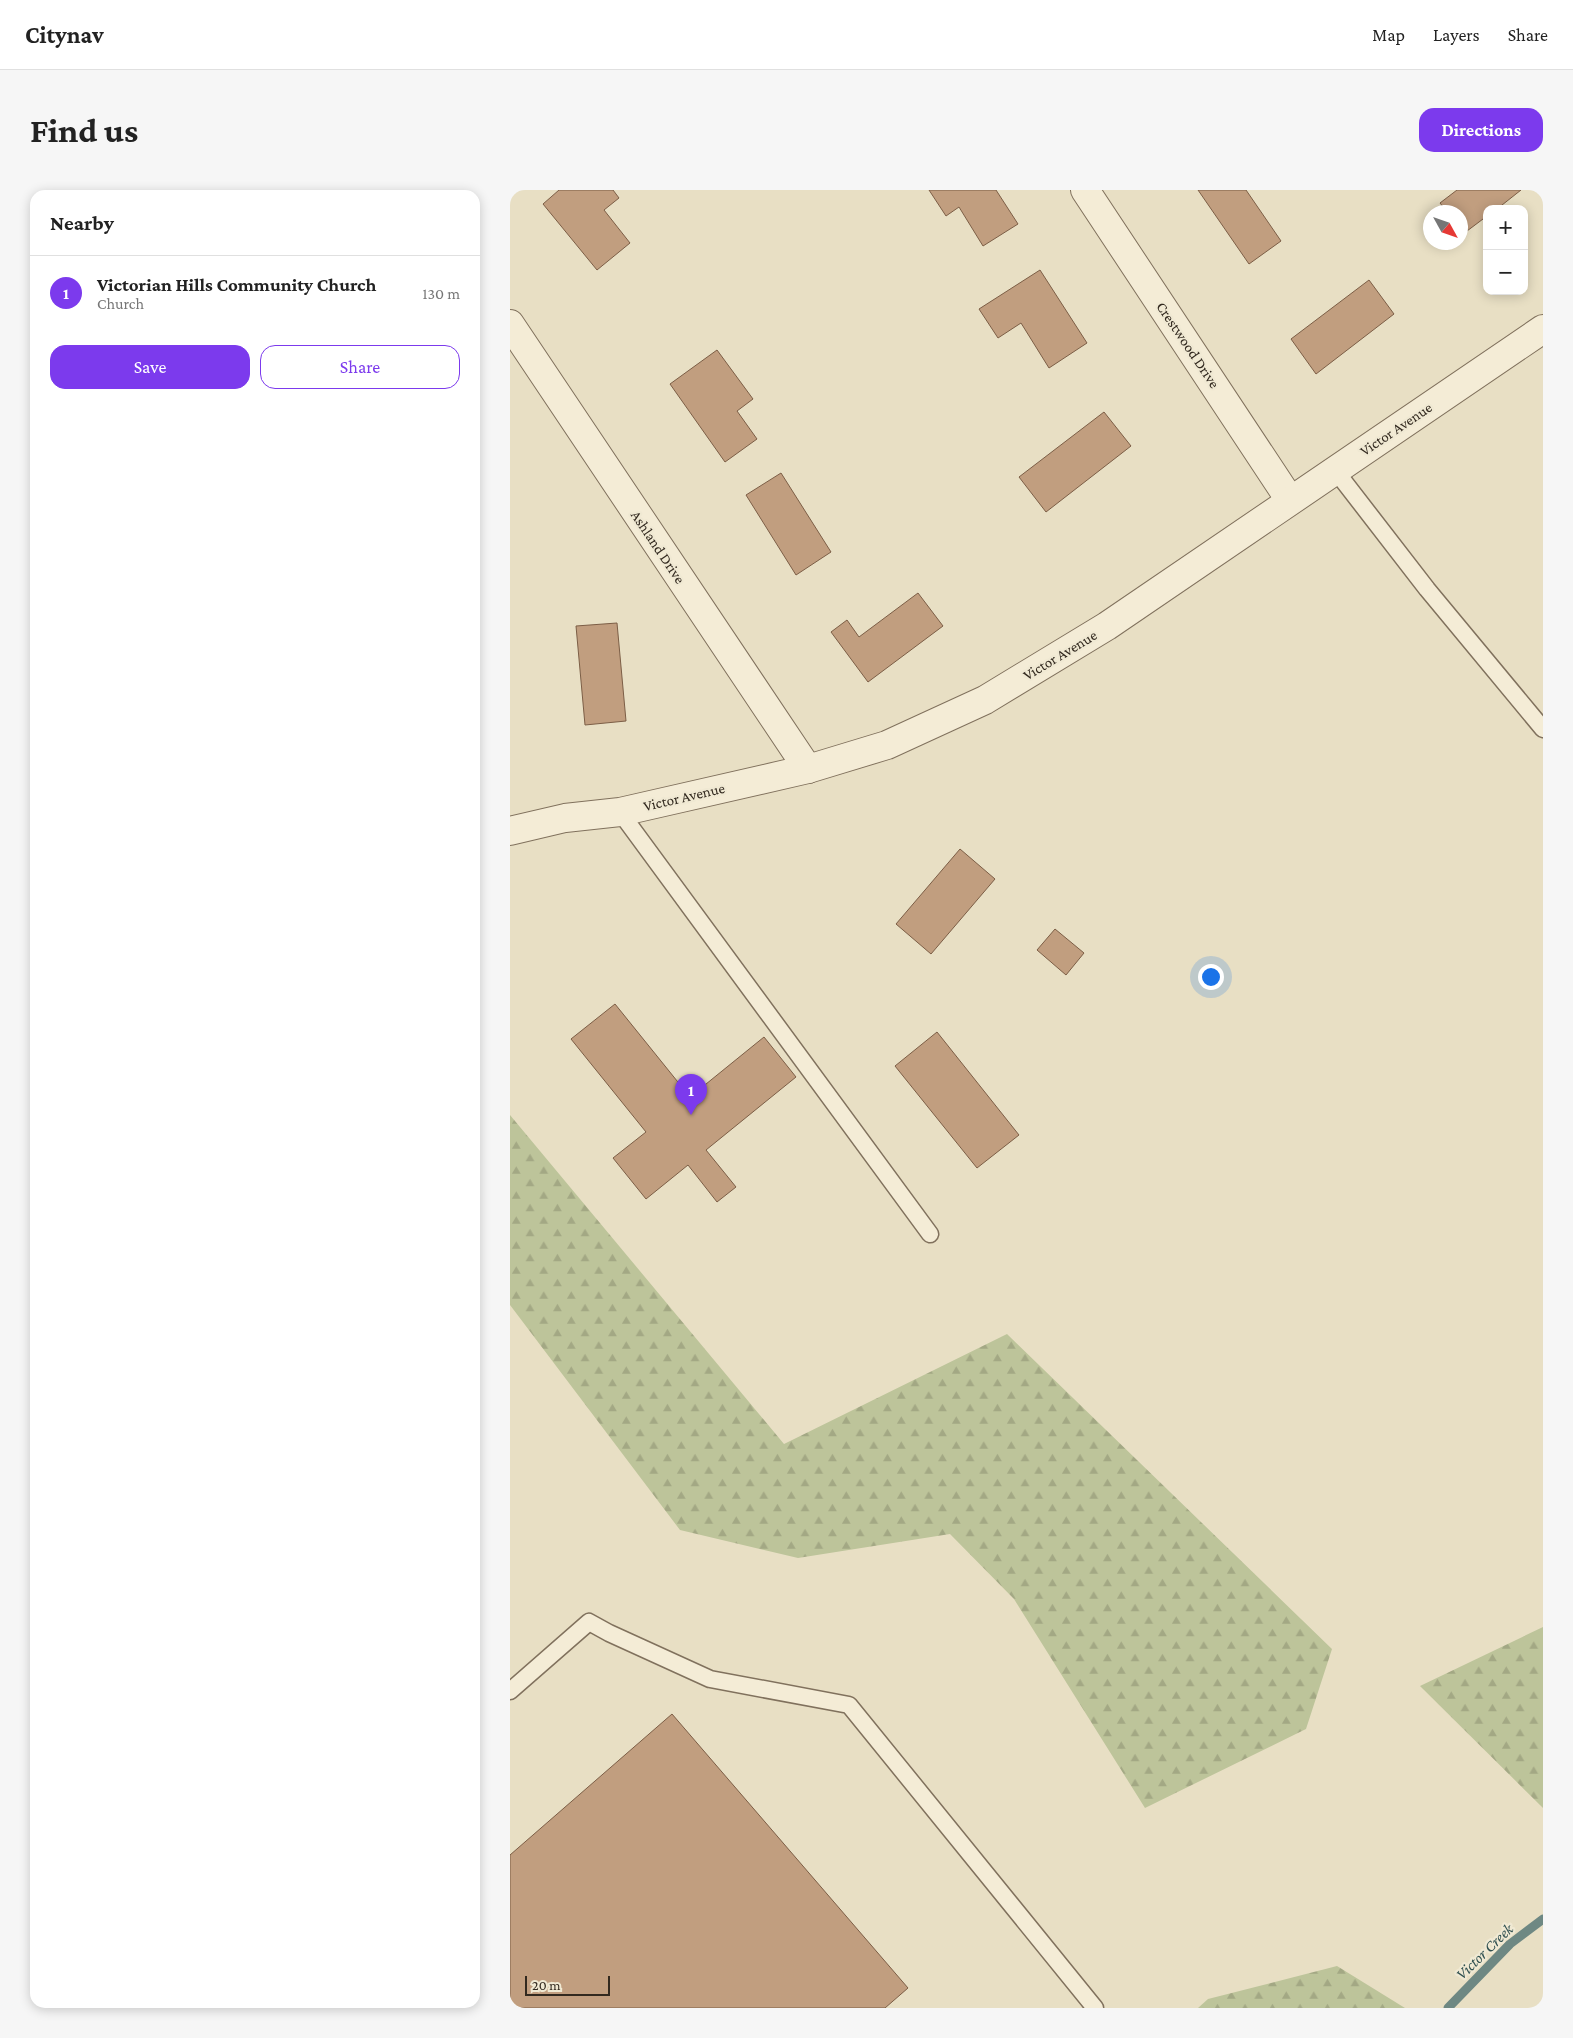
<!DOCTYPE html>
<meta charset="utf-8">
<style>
:root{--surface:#fff;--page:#f6f6f6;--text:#222;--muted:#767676;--line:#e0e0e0;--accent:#7c3aed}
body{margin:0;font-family:"Crimson Pro",serif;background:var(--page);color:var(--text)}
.controls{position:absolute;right:15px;top:15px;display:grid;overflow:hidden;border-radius:10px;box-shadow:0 2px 12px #0003}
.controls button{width:45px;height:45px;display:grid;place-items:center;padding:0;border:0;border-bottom:1px solid var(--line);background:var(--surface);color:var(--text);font:25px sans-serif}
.compass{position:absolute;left:913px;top:15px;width:45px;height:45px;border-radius:50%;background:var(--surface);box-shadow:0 2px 12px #0003;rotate:130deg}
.scale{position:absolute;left:15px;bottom:12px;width:85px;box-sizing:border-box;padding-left:5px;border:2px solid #32291f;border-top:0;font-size:14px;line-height:18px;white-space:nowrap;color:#32291f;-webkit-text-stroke:4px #f0e9d3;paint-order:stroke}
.you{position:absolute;left:700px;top:786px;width:18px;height:18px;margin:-12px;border:4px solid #fff;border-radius:50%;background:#1a73e8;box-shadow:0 0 0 8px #1a73e833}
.badge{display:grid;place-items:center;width:32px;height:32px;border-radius:50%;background:var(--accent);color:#fff;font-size:16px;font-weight:700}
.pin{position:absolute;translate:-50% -41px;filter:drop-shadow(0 1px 2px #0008)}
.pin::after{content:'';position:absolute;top:26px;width:18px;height:15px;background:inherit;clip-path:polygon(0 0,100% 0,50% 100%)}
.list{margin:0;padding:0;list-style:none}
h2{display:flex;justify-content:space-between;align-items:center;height:65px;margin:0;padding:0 20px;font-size:21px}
h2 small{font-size:16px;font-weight:400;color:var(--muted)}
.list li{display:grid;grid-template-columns:32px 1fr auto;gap:15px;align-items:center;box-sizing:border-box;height:75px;padding:0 20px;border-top:1px solid var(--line)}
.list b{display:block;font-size:19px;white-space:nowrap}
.list p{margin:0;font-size:16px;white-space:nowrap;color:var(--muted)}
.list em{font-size:16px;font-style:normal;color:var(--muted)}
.actions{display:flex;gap:10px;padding:15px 20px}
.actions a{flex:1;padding:11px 0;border:1px solid var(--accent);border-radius:15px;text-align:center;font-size:18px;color:var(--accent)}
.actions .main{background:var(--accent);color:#fff}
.map{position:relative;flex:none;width:1033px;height:1818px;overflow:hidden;border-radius:15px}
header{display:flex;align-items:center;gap:30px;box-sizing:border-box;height:70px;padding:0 25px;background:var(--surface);border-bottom:1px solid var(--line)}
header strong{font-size:24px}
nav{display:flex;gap:28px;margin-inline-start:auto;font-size:18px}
.intro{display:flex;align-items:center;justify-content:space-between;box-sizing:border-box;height:120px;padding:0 30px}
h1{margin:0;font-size:35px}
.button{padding:12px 22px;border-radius:15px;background:var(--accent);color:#fff;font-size:18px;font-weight:700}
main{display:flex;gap:30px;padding:0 30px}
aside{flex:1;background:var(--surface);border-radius:15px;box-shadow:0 2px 12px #0003}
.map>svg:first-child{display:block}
.forest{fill:url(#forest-firs)}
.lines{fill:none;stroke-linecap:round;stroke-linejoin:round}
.stream{stroke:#6e8883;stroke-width:9}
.building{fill:#c19e7f;stroke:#7c5e46}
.service-casing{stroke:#80715d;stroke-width:19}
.minor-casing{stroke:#80715d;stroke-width:30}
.tertiary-casing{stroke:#80715d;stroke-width:30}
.service{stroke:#f4ecd6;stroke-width:16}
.minor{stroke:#f4ecd6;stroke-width:28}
.tertiary{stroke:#f4ecd6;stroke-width:28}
.labels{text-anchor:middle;stroke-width:4.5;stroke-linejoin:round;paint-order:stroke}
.street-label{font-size:15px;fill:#32291f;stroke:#f0e9d3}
.water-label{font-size:16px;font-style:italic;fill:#305050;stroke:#f0e9d3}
</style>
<header>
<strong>Citynav</strong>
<nav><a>Map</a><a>Layers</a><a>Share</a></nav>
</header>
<div class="intro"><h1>Find us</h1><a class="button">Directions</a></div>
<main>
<aside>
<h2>Nearby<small></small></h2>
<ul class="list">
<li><span class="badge">1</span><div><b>Victorian Hills Community Church</b><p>Church</p></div><em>130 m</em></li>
</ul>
<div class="actions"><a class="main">Save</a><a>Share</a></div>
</aside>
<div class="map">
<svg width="1033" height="1818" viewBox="0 0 1033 1818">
<defs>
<pattern id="forest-firs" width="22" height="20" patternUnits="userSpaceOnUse" patternTransform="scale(1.25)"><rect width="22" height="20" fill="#bdc49a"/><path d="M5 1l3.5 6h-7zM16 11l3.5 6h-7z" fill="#a3a884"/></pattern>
</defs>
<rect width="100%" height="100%" fill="#e8dfc4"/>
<g class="forest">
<polygon points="0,925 274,1254 497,1144 822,1459 796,1539 635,1618 504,1409 440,1344 288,1368 170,1340 0,1115"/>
<polygon points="1033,1437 1033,1618 910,1496"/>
<polygon points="827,1776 895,1818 688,1818 698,1809"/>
</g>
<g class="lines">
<polyline class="stream" points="938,1818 1000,1754 1033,1729"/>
</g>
<g class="building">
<polygon points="49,0 103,0 109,8 94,20 120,53 87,80 33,14"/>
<polygon points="419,0 486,0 508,34 473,56 449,17 436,26"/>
<polygon points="688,0 736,0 771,51 739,74"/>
<polygon points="947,0 1011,0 987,19 977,19 977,26 953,44 951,41 951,22 937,22 930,13"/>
<polygon points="530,80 577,153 539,178 511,133 488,148 469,119"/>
<polygon points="859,90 884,124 806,184 781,149"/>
<polygon points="207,160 243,209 227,221 247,249 215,272 160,194"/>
<polygon points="594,222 621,256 536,322 509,287"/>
<polygon points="271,283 321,362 286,385 236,305"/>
<polygon points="408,403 433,436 358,492 321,442 337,430 349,447"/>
<polygon points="107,433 116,531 75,535 66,436"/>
<polygon points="450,659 485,689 421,764 386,734"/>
<polygon points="545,739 574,763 556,785 527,760"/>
<polygon points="105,814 180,907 254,847 286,887 196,960 226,997 207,1012 178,975 136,1009 103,968 136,942 61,849"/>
<polygon points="427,842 509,945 467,978 385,876"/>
<polygon points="162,1524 398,1798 375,1818 0,1818 0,1665"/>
</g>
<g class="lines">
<g class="service-casing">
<g id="service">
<polyline points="825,280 917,399 1033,539"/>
<polyline points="110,622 420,1044"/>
<polyline points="0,1501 79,1432 99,1443 200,1489 339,1515 585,1818"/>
</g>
</g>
<g class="minor-casing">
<g id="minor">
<polyline points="575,0 780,310"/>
<polyline points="0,134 298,579"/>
</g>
</g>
<g class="tertiary-casing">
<polyline id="tertiary" points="0,641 55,628 110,622 298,579 377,555 475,510 597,436 1033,139"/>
</g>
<use href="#service" class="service"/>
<use href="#minor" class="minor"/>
<use href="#tertiary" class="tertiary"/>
</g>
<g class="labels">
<g class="street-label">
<text transform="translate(678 155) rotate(56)" y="5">Crestwood Drive</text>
<text transform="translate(886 239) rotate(-34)" y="5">Victor Avenue</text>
<text transform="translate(148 357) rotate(56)" y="5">Ashland Drive</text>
<text transform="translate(550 465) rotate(-31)" y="5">Victor Avenue</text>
<text transform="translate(174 607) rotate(-13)" y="5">Victor Avenue</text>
</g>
<g class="water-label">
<text transform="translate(974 1761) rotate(-44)" y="6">Victor Creek</text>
</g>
</g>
</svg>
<div class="controls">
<button>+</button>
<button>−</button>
</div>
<svg class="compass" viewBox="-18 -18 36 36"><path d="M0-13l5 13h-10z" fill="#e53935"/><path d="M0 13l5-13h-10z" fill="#767676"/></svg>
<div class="scale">20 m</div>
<div class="you"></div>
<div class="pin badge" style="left:181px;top:925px">1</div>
</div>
</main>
